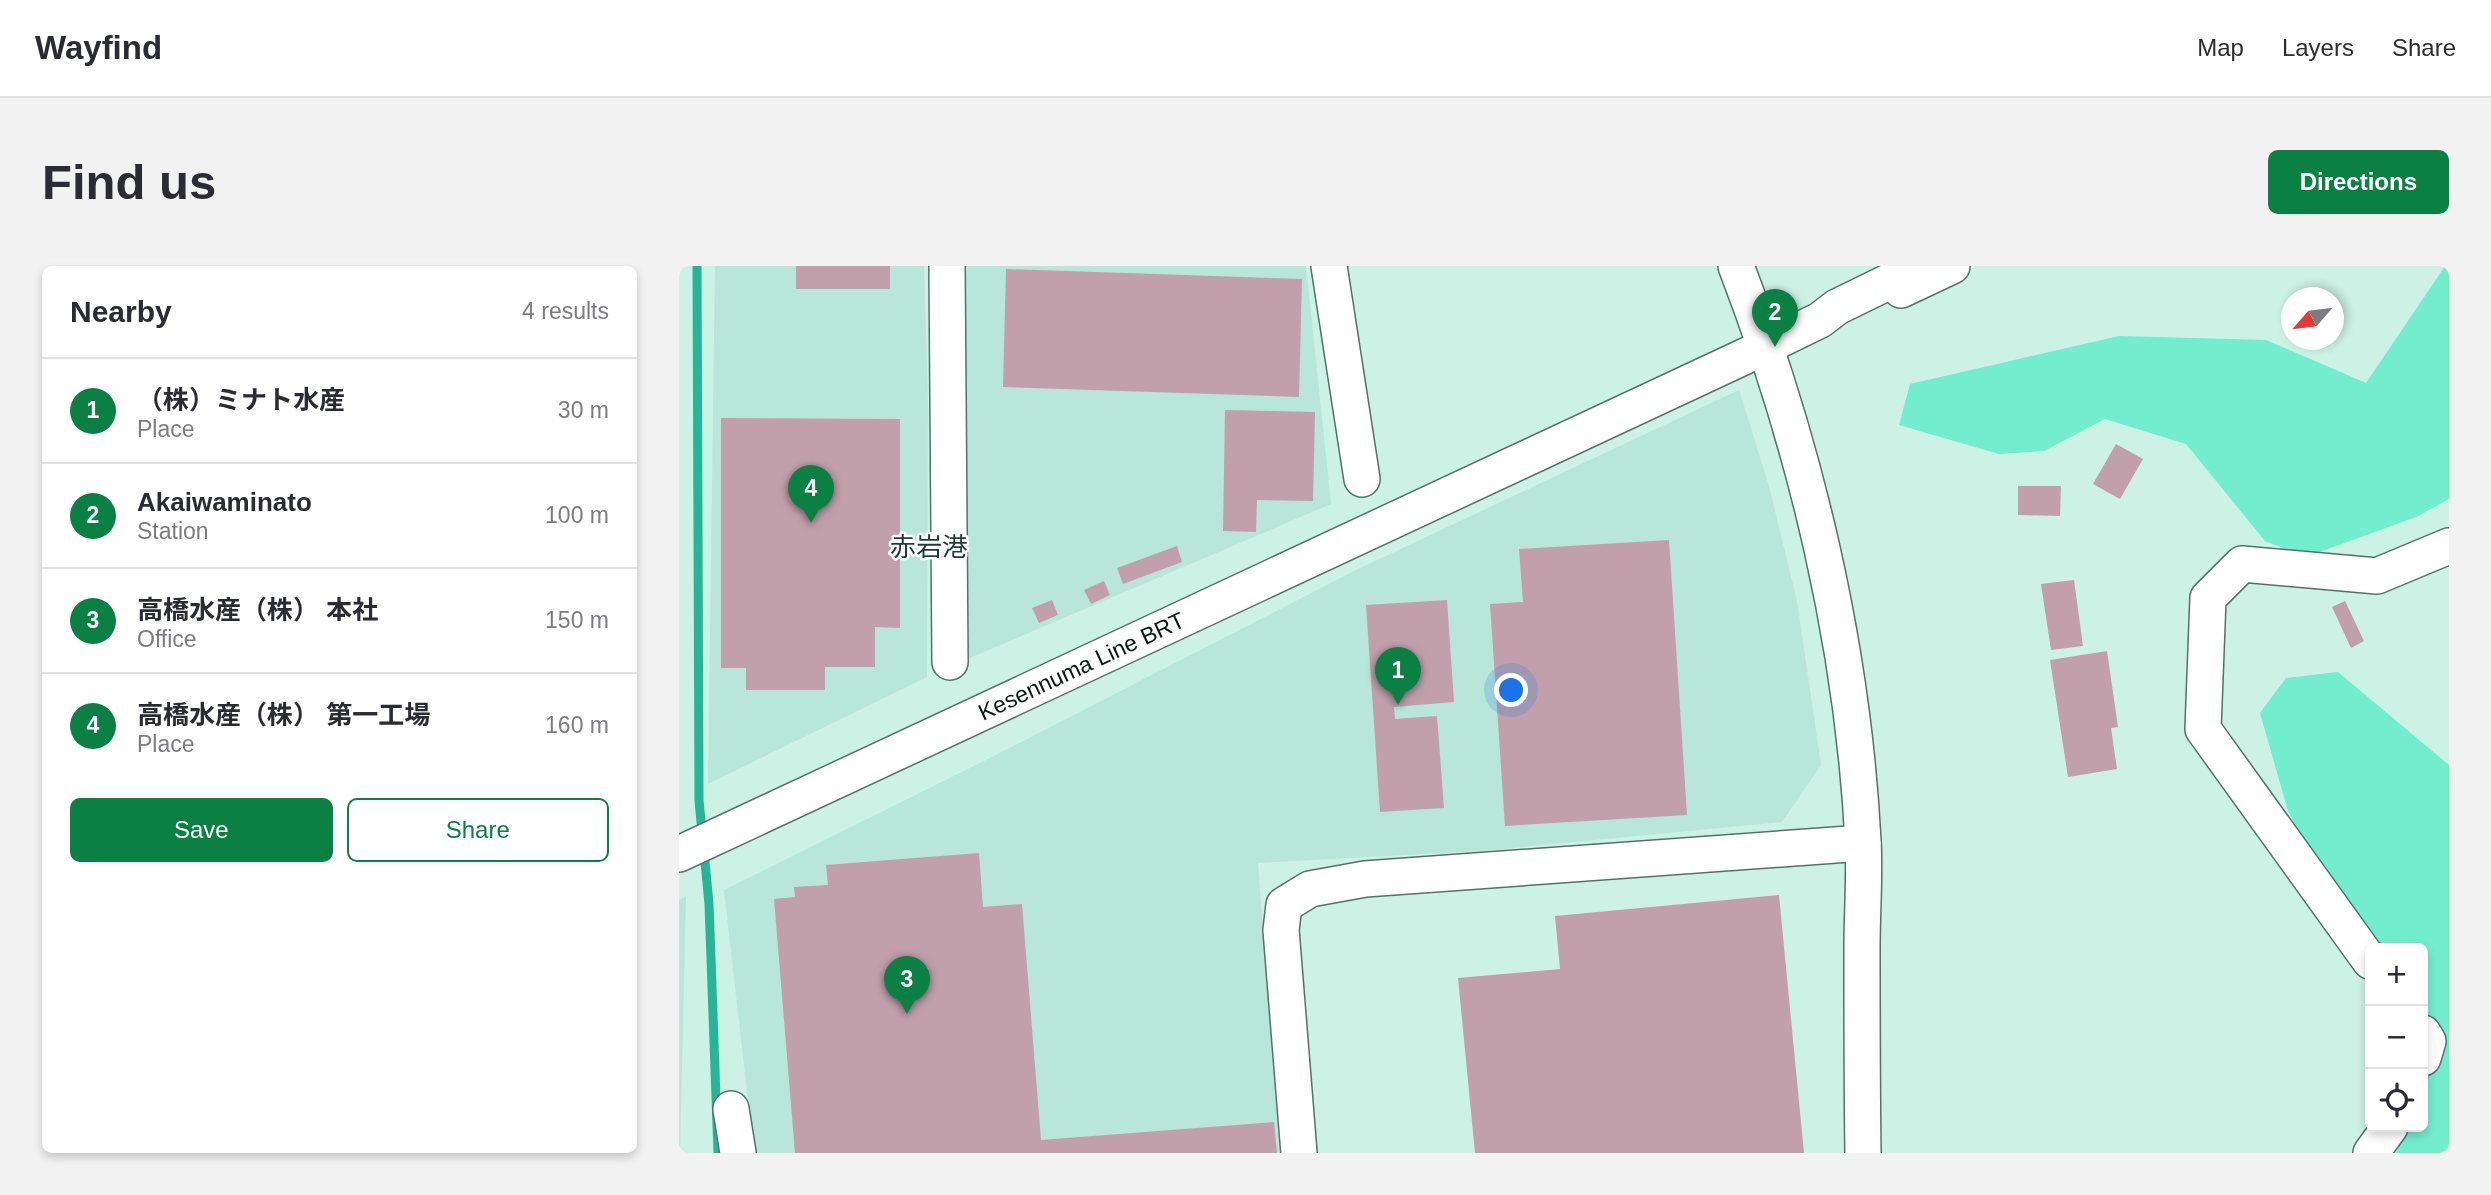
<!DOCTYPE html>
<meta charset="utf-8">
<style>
:root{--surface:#fff;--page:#f2f2f3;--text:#2b2b33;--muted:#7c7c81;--line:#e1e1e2;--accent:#0b8043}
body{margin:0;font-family:Arial,"Noto Sans JP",sans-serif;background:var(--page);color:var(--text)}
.controls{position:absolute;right:21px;bottom:21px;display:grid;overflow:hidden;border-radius:10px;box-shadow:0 4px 10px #0003}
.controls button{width:63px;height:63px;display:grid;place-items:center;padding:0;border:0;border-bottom:2px solid var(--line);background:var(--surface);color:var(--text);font:35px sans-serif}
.compass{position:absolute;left:1602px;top:21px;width:63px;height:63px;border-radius:50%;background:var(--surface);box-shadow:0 4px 10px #0003;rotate:242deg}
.you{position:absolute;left:833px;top:425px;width:24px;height:24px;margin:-18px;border:5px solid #fff;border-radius:50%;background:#1a73e8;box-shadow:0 0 0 10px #1a73e833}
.badge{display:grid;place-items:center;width:46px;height:46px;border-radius:50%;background:var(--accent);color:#fff;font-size:23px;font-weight:700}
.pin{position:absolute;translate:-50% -58px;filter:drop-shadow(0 2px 4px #0008)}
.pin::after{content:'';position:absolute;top:37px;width:24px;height:21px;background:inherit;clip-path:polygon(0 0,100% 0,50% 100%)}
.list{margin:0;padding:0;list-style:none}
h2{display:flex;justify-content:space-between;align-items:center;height:91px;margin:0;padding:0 28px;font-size:30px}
h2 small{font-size:23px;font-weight:400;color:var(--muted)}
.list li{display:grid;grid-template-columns:46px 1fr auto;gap:21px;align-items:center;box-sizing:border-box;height:105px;padding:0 28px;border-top:2px solid var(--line)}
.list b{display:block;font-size:26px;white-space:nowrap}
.list p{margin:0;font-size:23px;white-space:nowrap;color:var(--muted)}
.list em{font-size:23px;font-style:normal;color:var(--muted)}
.actions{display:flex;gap:14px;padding:21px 28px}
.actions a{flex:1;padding:16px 0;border:2px solid var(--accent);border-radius:10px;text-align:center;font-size:24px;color:var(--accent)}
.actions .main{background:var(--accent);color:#fff}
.icon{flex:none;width:38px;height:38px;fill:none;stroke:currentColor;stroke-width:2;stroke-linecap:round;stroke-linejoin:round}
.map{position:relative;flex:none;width:1770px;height:887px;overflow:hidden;border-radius:10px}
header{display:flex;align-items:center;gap:42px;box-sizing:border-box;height:98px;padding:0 35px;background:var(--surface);border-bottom:2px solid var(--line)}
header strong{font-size:33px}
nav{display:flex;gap:38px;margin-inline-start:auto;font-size:24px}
.intro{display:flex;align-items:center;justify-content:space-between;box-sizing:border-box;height:168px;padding:0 42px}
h1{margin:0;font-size:49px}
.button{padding:18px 32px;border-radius:10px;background:var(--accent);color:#fff;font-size:24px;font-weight:700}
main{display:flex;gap:42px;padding:0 42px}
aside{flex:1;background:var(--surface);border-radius:10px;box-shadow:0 4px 10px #0003}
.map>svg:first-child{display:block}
.built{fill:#b8e6d8}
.green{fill:#72edcd}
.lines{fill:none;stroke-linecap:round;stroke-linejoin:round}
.stream{stroke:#28b597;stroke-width:9}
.building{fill:#c1a0ab}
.minor-casing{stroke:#527369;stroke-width:38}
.minor{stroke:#fff;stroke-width:35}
.labels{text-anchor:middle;stroke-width:5;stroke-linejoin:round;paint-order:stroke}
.street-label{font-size:23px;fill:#0b1915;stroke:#fff}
.quarter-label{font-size:26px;fill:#1e3d35;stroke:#fff}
</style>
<header>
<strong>Wayfind</strong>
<nav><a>Map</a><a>Layers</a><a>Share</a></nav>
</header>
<div class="intro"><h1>Find us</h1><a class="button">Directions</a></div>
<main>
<aside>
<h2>Nearby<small>4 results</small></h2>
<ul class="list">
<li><span class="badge">1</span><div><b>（株）ミナト水産</b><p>Place</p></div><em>30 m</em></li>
<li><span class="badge">2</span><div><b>Akaiwaminato</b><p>Station</p></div><em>100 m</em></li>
<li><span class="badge">3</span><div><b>高橋水産（株） 本社</b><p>Office</p></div><em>150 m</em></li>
<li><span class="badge">4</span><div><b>高橋水産（株） 第一工場</b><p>Place</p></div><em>160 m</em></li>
</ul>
<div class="actions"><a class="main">Save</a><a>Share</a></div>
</aside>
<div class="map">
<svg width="1770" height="887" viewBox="0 0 1770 887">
<rect width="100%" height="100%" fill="#ccf1e5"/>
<g class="built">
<polygon points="36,0 245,0 249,135 248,411 29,518"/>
<polygon points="279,0 627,0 652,238 286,394"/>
<polygon points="1060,124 1090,220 1118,335 1142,499 1103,556 802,585 579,597 601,887 75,887 45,624 311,492 677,304"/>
<polygon points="7,630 1,887 0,887 0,634"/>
</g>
<g class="green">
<polygon points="1766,0 1770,0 1770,233 1737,251 1627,291 1586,275 1507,178 1426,153 1365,185 1320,188 1220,159 1231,118 1440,70 1587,74 1687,117"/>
<polygon points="1659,406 1770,499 1770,887 1717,887 1730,861 1744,861 1744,682 1691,682 1661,642 1609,545 1581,447 1607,412"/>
</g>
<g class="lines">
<g class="stream">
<polyline points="18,0 20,534 23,567"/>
<polyline points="25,585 30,638 39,887"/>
</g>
</g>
<g class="building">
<rect x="117" y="0" width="94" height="23"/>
<polygon points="327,3 623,13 620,131 324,121"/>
<polygon points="546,144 636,146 634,235 578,234 577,266 544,265"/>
<polygon points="42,152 221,153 221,362 196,361 196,401 146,401 146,424 67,424 67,402 42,402"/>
<polygon points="1437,178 1464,193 1441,233 1414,218"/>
<polygon points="1339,220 1382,220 1381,250 1339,249"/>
<polygon points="990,274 1008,549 826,560 811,338 844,336 840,283"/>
<polygon points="498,280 503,296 444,318 438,302"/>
<polygon points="1395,314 1404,380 1372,384 1362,318"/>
<polygon points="425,315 431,329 412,338 405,324"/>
<polygon points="373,334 379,349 360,357 353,342"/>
<polygon points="768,334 775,436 715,441 716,453 758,450 765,542 701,546 687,339"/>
<polygon points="1666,335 1685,375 1672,382 1653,341"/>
<polygon points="1428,385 1439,461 1432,462 1438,503 1389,511 1371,394"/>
<polygon points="300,587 304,641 343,638 362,874 595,856 598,887 116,887 95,633 116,631 115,621 149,619 147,599"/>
<polygon points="1100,629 1125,887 796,887 779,712 881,703 876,650"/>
</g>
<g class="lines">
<g class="minor-casing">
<g id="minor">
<polyline points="268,0 271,396"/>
<polyline points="650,0 683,213"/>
<path d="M1057,0C1127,182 1174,380 1184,575C1186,610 1183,646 1183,681C1183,750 1183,818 1184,887"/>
<polyline points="1222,24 1273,0"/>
<path id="s1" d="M0,588L1088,80L1141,54L1158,41L1242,0"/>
<polyline points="1691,695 1524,463 1529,332 1563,298 1698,310 1770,280"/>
<polyline points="1744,767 1749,775 1744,792"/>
<polyline points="52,843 59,887"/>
<polyline points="620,887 602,664 605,639 631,623 686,613 1184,577"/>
<polyline points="1692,887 1711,861"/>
</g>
</g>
<use href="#minor" class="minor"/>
</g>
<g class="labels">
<g class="street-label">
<text dy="8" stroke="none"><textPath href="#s1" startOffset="444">Kesennuma Line BRT</textPath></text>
</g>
<g class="quarter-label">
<text x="250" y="290">赤岩港</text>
</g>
</g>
</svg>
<div class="controls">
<button>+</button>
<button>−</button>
<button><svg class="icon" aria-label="locate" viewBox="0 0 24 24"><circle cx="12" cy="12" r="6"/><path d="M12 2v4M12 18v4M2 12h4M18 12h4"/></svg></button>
</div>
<svg class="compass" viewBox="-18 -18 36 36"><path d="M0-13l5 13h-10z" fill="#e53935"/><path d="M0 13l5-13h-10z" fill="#7c7c81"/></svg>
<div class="you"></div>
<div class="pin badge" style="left:719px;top:439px">1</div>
<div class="pin badge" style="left:1096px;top:81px">2</div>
<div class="pin badge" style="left:228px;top:748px">3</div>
<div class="pin badge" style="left:132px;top:257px">4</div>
</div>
</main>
